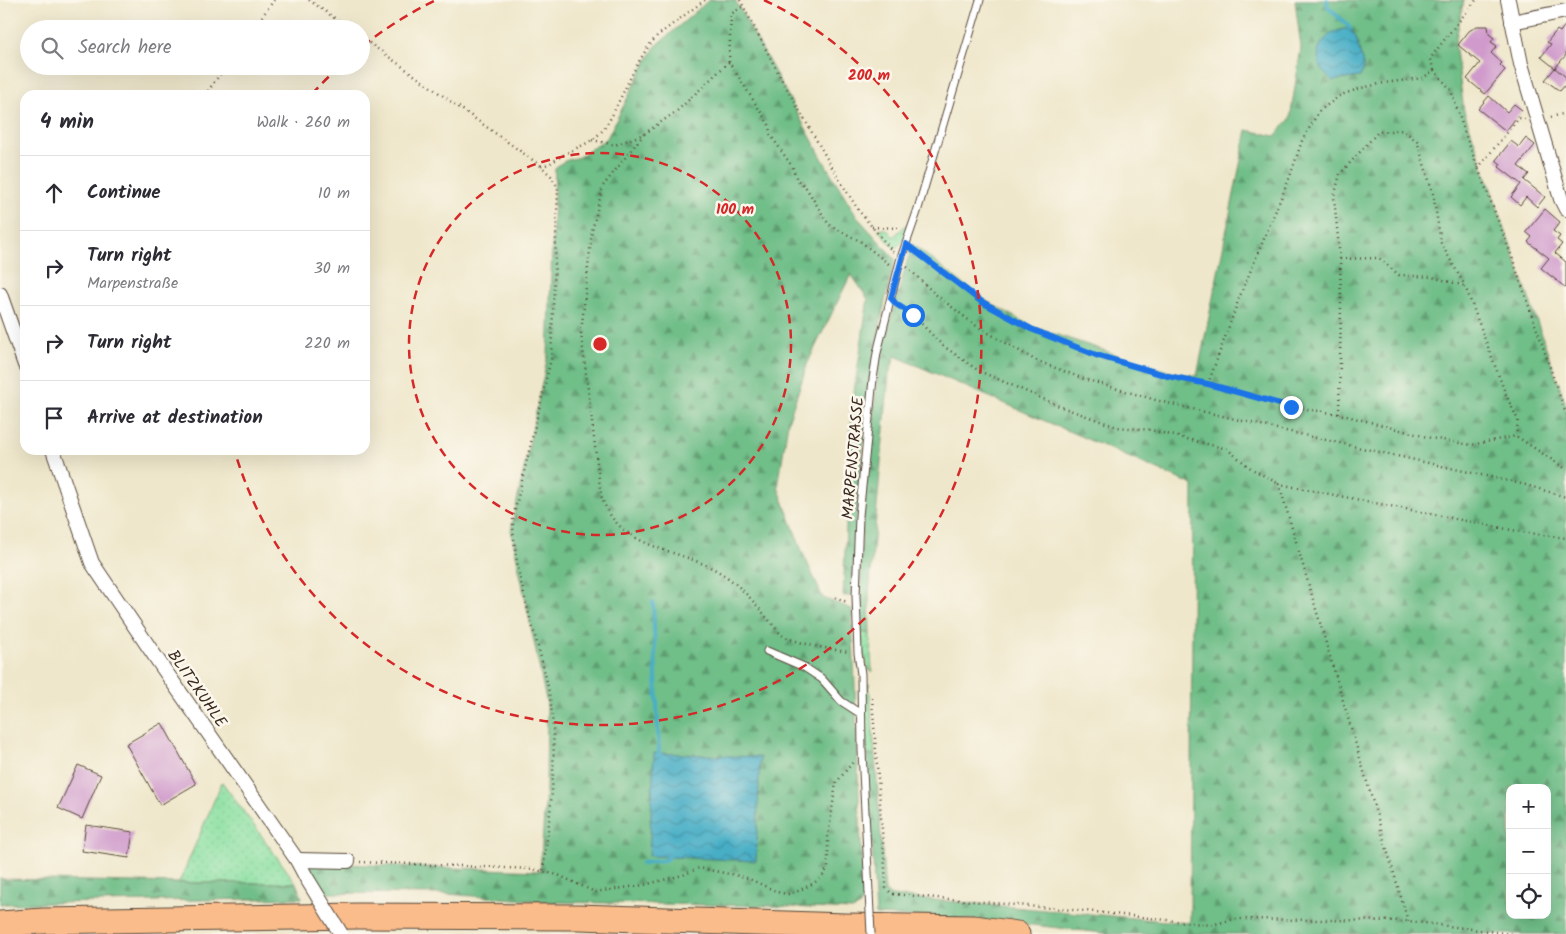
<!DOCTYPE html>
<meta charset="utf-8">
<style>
:root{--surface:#fff;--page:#f2f2f3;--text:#2b2b33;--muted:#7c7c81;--line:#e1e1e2}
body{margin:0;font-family:Kalam,sans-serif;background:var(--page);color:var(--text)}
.controls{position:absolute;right:15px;bottom:15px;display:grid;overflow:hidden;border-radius:10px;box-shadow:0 5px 20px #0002}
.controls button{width:45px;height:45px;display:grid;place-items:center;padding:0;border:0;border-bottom:1px solid var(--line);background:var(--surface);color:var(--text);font:25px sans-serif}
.stop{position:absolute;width:15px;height:15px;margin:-11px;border:4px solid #1a73e8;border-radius:50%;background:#fff}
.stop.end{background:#1a73e8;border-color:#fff;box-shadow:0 1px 5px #0008}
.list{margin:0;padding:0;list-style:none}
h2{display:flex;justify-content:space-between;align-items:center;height:65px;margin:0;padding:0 20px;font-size:21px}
h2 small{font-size:16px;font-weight:400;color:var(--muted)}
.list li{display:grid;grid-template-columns:32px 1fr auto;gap:15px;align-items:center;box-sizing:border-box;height:75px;padding:0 20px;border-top:1px solid var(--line)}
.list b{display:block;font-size:19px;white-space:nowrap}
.list p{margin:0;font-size:16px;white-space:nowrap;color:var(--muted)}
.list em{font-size:16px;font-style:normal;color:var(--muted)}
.icon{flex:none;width:28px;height:28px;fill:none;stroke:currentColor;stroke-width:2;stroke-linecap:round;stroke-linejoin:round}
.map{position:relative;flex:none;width:1566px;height:934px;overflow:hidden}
.search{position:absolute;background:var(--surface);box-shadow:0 5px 20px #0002;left:20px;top:20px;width:350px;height:55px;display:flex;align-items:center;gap:12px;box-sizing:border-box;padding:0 18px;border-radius:28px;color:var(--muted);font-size:19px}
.panel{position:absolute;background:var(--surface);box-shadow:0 5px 20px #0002;left:20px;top:90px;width:350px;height:365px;border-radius:15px}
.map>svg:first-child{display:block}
.grass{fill:url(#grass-dots);stroke:#638560}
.forest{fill:url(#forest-firs);stroke:#567453;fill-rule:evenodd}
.water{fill:url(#water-waves);stroke:#416c72}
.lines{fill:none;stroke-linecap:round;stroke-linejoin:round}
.stream{stroke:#47aec6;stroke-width:4}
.building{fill:#d09bcc}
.lane-casing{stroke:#564638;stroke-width:9}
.street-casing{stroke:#564638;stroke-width:16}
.highway-casing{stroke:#564638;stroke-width:27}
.path{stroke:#564638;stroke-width:2.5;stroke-dasharray:1 4;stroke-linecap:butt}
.lane{stroke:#fff;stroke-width:7}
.street{stroke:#fff;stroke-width:14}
.highway{stroke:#f9bc8a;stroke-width:25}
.lane-bridge-casing{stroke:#564638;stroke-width:9;stroke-linecap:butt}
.street-bridge-casing{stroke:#564638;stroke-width:16;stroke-linecap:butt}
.lane-bridge{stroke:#fff;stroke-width:7}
.street-bridge{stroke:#fff;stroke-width:14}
.route{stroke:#1a73e8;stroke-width:6}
.ring{fill:none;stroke:#d62828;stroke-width:2.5;stroke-dasharray:9 6}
.labels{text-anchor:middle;stroke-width:5;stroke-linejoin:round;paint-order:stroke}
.street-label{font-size:16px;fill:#3b2a1e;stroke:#fbf7ec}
.centre{fill:#d62828;stroke:#fbf7ec;stroke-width:2.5}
.ring-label{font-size:15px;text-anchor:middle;font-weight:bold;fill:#d62828;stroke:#fbf7ec;stroke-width:5;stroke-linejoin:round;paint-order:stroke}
</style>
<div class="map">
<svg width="1566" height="934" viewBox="0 0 1566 934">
<defs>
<pattern id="grass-dots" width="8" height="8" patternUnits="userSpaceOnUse" patternTransform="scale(1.25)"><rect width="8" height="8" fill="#8be0a2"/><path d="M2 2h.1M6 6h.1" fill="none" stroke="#79c08b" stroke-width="1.8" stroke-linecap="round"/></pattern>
<pattern id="forest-firs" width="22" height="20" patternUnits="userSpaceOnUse" patternTransform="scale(1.25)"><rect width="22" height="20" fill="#70be88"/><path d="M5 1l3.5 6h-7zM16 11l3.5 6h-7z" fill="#5d9b6f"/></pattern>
<pattern id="water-waves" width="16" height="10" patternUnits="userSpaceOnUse" patternTransform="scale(1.25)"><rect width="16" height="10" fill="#47aec6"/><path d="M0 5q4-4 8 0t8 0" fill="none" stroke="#3c8ea0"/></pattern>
</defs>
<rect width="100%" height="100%" fill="#fbf7ec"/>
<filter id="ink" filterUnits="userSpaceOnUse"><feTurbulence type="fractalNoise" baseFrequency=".02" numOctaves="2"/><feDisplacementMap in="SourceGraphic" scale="10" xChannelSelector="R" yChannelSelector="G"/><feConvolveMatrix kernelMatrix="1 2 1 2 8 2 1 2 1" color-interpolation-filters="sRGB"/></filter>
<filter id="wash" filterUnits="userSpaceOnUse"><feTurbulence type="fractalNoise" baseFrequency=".0096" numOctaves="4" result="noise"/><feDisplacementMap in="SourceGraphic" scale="20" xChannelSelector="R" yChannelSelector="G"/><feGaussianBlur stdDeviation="1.12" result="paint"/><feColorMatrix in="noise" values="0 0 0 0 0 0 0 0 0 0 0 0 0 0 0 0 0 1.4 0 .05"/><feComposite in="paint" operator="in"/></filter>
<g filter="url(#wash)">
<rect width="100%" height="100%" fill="#efe7cb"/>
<g class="grass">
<polygon points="906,225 909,225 905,239 895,249 878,229 887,229 893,237"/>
<polygon points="861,632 870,634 872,672 869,670 863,651"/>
<path d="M869,683L875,755H867C866,737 859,698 869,683Z"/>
<polygon points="222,782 296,883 179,883"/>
</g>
<g class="forest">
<path d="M709,0H735L827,167L858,218L895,259C867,367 857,484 852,596H843L851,412L868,299L851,274L808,362L788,422L778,487L802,551L823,598L852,609L863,899L859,907L852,910L772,906L554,902L447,894L329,893C320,888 312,880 309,869L312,863L540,871L546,789L547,705L511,530L548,355L555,169L558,165L565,161L579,157L607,138L643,68L655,47Z"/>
<path d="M1295,0H1464L1455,43L1464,111L1566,405V934H1112L997,921L876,915L867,755H875L885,891L891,896L1188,923L1190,920L1193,485L895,356L889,374L869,594L870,634L861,632L859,604L862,526L879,361L912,244L984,300L1033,327L1170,372L1197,376L1247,130L1275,136L1290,119L1301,48ZM1510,788H1547V915H1510Z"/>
<polygon points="0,877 2,879 179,883 296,883 302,898 0,904"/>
</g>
<g class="water">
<path d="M1350,28L1356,37L1364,68L1360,77L1333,81C1306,61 1318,31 1350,28Z"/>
<polygon points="654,753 760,757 756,861 649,856"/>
</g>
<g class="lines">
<g class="stream">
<polyline points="1327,0 1328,7 1350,28"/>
<polyline points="653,602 659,753 661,756"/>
<polyline points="642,863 665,860 672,854"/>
</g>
</g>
<g id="blocks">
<g class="building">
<polygon points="1566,24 1566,55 1555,68 1566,77 1566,84 1560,91 1545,80 1555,68 1541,57 1551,44 1547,42 1557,30 1560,32"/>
<polygon points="1477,26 1488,26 1489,34 1494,38 1491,42 1497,46 1491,53 1502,63 1500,65 1505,70 1485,94 1467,79 1480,63 1458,45 1469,31"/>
<polygon points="1489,96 1507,112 1514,104 1522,110 1506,131 1478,109"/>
<polygon points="1526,138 1535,145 1518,166 1529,174 1524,180 1545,197 1537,207 1526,197 1520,205 1511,197 1521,184 1499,167 1501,164 1496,160 1511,141 1519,147"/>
<polygon points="1545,209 1560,222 1553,231 1560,236 1557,240 1562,244 1555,253 1566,262 1566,288 1541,268 1549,258 1528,242 1532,237 1526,232"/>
<polygon points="162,723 196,784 160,805 126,744"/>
<polygon points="78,765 101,775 82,819 58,808"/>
<polygon points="86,825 133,832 129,858 82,851"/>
</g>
</g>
</g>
<g filter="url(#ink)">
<use href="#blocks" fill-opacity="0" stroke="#564638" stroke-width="1"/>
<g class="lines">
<g class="lane-casing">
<g id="lane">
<polyline points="767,651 804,667 822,679 841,701 861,714"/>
<polyline points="869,892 862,751 861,674 858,653 856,596 859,516 873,379 877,353 900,261 917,212 980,0"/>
</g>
</g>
<g class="street-casing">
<g id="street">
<polyline points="1508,0 1521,64 1561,199 1566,209"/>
<polyline points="1512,22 1566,11"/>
<polyline points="0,294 25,365"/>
<polyline points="53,450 92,563 163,668 297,860 306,877"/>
<polyline points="297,860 348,861"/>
</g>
</g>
<g class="highway-casing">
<polyline id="highway" points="0,924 43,921 358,916 579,917 845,926 974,928 1017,934"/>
</g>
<g class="path">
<polyline points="309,0 350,29"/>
<polyline points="740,0 782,80 837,176 859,211 893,252"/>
<polyline points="253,29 274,0"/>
<path d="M361,37L541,166L551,176L558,188L551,359L513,518C513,573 535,629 547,682C560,742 551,810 543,871"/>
<polyline points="729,62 731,14 742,7"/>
<polyline points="1434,70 1430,59 1448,35 1476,0"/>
<polyline points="205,95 226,66"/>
<polyline points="1551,117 1566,113"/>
<path d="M644,134L603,186L592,231L581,333L601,495C619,554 684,546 727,577C743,589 755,603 767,618C772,623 777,631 782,635C793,643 835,650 849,652"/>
<polyline points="592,140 615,145 644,134 677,111 729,62 769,125 770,134 793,168 797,180 805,186 829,225 860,241 890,265"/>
<path d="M541,166C553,164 555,159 565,154C577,147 587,145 598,135C607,127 613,114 618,103C630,80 639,56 657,36L705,0"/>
<polyline points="1478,168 1519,118 1525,119"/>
<polyline points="872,227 900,228"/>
<polyline points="914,250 982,302 1031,329 1095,355 1168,376 1208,384 1291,407 1339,414 1431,438 1471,445 1516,436 1566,469"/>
<polyline points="1340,259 1379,258 1399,275 1432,277 1465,286"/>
<polyline points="907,267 934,293 975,325 1035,360 1084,379 1159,401 1277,429 1526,485 1566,497"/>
<polyline points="898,306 913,315 942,345 979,371 1064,408 1117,427 1151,430 1227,449 1252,469 1279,484"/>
<polyline points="1208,384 1240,296 1289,179 1302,141 1319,111 1341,95 1361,88 1384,83 1423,78 1434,70 1451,90 1465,134 1512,257 1566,414"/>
<polyline points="1339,414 1341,306 1340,259 1334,197 1340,174 1378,132 1403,130 1417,141 1433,193 1441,243 1465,286 1506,395 1518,420 1516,436"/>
<polyline points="835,597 847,602"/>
<polyline points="872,698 886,882 886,888 892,894 1096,912 1211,925 1235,919 1408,921 1511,934"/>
<polyline points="360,862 532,869 558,875 595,892 644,885 683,875 699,868 745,877 780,893 788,894 798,891 814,883 822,877 828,868 828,836 836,783 853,762"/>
<polyline points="1408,921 1279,484 1522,532 1566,538"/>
</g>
<use href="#lane" class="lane"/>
<use href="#street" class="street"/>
<use href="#highway" class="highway"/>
<g class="lane-bridge-casing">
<polyline id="lane-bridge" points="869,892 871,934"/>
</g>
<g class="street-bridge-casing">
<polyline id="street-bridge" points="306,877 341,934"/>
</g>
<use href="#lane-bridge" class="lane-bridge"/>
<use href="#street-bridge" class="street-bridge"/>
</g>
</g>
<g class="lines" filter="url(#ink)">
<polyline class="route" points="913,315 896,304 891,298 906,244 982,302 1031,329 1096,355 1168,376 1208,384 1291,407"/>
</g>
<g class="ring">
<circle cx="600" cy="344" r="191"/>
<path d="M312 94A381 381 0 0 1 338 68M363 46A381 381 0 0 1 436 0M764 0A381 381 0 1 1 235 452"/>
</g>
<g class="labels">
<g class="street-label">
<text transform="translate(852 458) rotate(-85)" y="6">MARPENSTRASSE</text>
<text transform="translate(198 688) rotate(55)" y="6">BLITZKUHLE</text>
</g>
</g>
<circle cx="600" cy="344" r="8" class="centre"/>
<g class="ring-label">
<text x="869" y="80">200 m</text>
<text x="735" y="214">100 m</text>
</g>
</svg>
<div class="controls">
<button>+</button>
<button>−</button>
<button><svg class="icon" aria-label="locate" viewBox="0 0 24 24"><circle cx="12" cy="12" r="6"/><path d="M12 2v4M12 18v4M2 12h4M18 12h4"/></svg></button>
</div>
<div class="stop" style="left:913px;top:315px"></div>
<div class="stop end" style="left:1291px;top:407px"></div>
<div class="search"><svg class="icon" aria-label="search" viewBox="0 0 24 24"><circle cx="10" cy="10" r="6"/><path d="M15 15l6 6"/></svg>Search here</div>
<section class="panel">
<h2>4 min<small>Walk · 260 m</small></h2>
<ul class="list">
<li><svg class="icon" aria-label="ahead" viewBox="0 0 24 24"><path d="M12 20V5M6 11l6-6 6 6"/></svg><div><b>Continue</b></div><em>10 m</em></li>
<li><svg class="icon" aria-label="right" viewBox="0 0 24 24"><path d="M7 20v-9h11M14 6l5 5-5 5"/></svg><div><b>Turn right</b><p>Marpenstraße</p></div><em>30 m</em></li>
<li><svg class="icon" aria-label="right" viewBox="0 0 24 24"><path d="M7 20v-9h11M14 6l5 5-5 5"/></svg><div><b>Turn right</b></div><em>220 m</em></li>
<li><svg class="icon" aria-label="arrive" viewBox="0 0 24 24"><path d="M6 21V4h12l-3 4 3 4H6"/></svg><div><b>Arrive at destination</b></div></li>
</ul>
</section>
</div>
